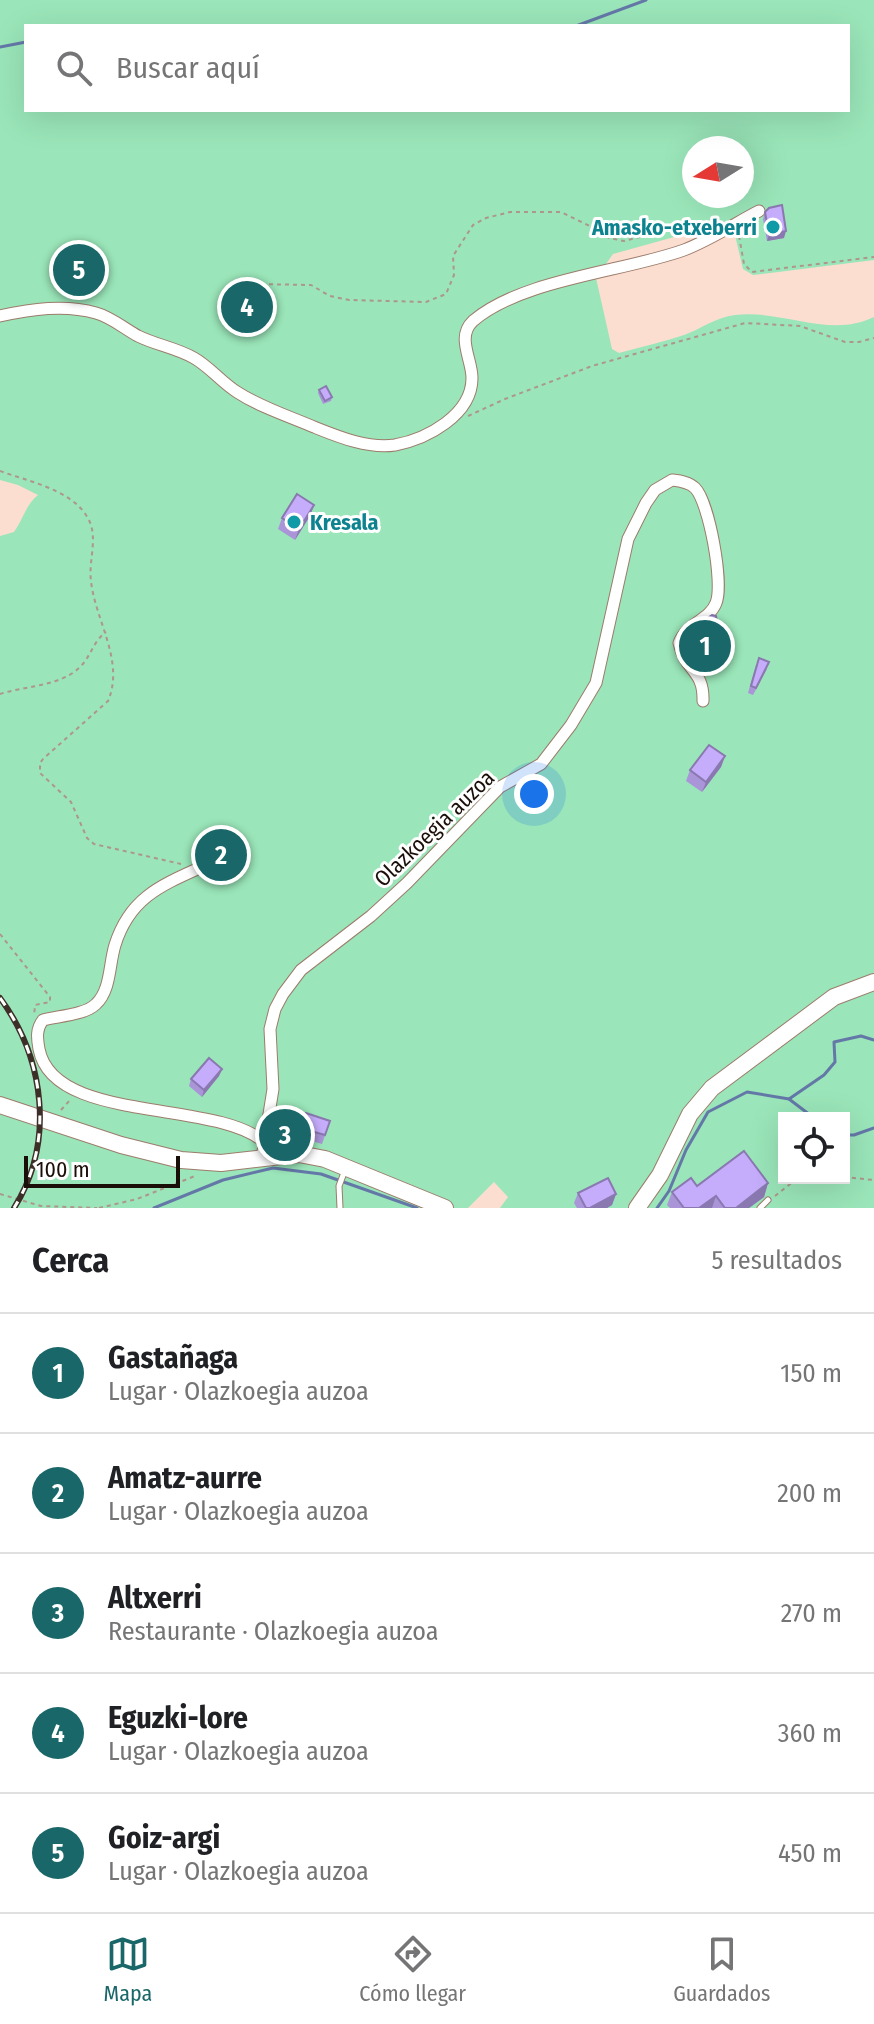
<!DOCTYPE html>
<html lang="es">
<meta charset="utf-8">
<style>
:root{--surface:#fff;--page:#f2f2f2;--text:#202124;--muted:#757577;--line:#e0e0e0;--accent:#196768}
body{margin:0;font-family:"Fira Sans Condensed",sans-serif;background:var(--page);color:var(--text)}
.controls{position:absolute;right:24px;bottom:24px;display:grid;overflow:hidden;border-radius:0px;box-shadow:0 8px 32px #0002}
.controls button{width:72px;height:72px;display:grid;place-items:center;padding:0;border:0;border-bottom:2px solid var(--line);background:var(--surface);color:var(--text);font:40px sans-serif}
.compass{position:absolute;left:682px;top:136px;width:72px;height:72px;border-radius:50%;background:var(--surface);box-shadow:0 8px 32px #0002;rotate:259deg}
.scale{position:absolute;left:24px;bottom:20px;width:156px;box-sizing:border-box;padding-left:8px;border:4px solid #1a0e08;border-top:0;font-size:22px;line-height:28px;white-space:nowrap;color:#1a0e08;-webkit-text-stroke:6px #fff;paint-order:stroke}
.you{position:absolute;left:534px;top:794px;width:28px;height:28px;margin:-20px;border:6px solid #fff;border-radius:50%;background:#1a73e8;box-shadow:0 0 0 12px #1a73e833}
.badge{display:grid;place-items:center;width:52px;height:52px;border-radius:50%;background:var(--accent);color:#fff;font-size:26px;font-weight:700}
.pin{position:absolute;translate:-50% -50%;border:4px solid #fff;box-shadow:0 2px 8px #0006}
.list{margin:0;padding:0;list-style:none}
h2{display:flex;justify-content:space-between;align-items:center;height:104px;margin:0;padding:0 32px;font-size:34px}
h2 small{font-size:26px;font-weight:400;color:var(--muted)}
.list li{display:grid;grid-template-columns:52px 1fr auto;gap:24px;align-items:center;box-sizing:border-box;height:120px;padding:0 32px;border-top:2px solid var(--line)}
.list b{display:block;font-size:30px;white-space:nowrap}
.list p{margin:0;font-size:26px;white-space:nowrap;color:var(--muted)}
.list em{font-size:26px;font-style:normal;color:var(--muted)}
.icon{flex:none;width:44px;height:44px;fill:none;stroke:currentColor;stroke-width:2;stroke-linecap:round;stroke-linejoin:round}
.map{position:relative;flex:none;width:874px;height:1208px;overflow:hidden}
.search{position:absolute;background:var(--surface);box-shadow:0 8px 32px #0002;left:24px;right:24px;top:24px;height:88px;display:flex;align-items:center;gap:20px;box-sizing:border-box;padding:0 28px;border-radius:0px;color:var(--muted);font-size:30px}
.sheet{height:704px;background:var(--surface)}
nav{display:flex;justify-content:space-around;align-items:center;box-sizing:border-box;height:112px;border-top:2px solid var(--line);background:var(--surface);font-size:22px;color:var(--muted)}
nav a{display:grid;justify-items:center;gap:4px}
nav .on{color:var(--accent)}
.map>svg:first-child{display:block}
.green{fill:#9ae5b9;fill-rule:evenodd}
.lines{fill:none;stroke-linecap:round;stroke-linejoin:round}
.stream{stroke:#6478a8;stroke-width:3}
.lane-casing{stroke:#9c7c6b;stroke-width:7}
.street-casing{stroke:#9c7c6b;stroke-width:13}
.secondary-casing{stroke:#9c7c6b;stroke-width:18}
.path{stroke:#ad968b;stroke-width:2;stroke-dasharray:4 4;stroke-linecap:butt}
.lane{stroke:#fff;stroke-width:5}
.street{stroke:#fff;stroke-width:11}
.secondary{stroke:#fff;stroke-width:16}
.rail-casing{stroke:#3d2e27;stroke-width:6}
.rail{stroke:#fff;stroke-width:3;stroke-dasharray:9;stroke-linecap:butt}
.wall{fill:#a995d8}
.shaded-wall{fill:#8a79b0}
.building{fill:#c5adfb;stroke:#8a79b0;stroke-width:2}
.culture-dot{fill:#0f9aa8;stroke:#fff;stroke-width:3}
.labels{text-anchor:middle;stroke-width:6;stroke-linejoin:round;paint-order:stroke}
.culture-label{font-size:22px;font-weight:bold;fill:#0d838f;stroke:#fff;text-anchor:end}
.street-label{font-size:22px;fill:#1a0e08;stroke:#fff}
</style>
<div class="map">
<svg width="874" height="1208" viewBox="0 0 874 1208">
<rect width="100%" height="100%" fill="#fbded0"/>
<path class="green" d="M0,0H874V260L753,275L743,269L735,235L727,234L728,222L613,254L596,278L612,349L619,353C640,347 663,342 684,335C701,329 716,317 735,315C782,309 830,339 874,317V1208H500L508,1197L494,1182L468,1208H0V536L14,532C24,518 25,506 38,495L18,485L0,480ZM26,26H848V110H26ZM694,148H742V196H694ZM784,1118H844V1178H784Z"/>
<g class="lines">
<g class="stream">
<polyline points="576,26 646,0"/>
<polyline points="0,47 26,42"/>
<polyline points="789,1099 824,1075 835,1062 834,1042 861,1036 874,1040"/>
<polyline points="844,1135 854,1135 874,1128"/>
<polyline points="154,1208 223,1180 273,1168 321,1174 417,1208"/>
<polyline points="657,1208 669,1191 686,1150 708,1112 747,1092 789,1099 814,1118"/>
</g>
<g class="lane-casing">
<g id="lane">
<polyline points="340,1208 339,1186 345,1170"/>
<polyline points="760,1208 768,1200"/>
</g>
</g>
<g class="street-casing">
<g id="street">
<path d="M0,316C31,309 65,304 96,313C111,317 125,329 138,336C156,345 177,348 194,358C210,367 221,382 237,392C260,407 288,416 314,427C339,437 368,449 395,445C427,439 472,415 472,378C472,359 456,337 473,321C522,279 623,272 684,250C710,240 734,224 759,211"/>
<path d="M204,866C162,885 130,897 115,945C109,964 111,990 96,1004C85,1015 58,1016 43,1020C36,1029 37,1038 39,1049C53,1124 215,1099 264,1142"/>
<path d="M262,1158L273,1089L270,1029L275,1009L283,994L301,970L371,916L407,883L500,787L541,764L571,725L596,683L628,539L646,503L655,490L672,480C680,481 689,482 695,488C709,502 724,584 716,603C709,621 687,622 679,643C685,672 704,669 703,701"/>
</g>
</g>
<g class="secondary-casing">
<g id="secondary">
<polyline points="0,1105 121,1145 181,1160 221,1163 299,1154 325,1159 445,1208"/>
<polyline points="637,1208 660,1175 690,1114 712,1088 834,997 874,982"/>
</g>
</g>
<g class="path">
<polyline points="739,236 744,264 752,272 874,257"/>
<polyline points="253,284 311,285 330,296 349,300 426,302 446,294 454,275 453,256 473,225 486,218 510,212 561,212 594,228 609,238 624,241 702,221"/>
<polyline points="231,293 247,286"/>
<polyline points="468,416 505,399 592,366 745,323 800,326 845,342 859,342 874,338"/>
<path d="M0,471C27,481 69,489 86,515C100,535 88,559 91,581C95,620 125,661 108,701L43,759L40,763V773L71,802L87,838L94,844L181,864"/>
<path d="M0,694C25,686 60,686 79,668C91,657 93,641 106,632"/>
<polyline points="0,934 50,997 50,1002 35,1005 34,1016"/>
<polyline points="61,1110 70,1100"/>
<polyline points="844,1177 874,1180"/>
<polyline points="0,1194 41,1206 97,1208"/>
<polyline points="775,1196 794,1181 804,1178"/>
<polyline points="99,1208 137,1199 195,1176"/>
</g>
<use href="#lane" class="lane"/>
<use href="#street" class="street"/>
<use href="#secondary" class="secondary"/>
<g class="rail-casing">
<path id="rail" d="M0,998C45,1059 55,1143 14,1208"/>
</g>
<use href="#rail" class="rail"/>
</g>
<g class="wall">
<polygon points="765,212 784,238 767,241 763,219"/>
<polygon points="74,249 95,255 86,283 66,277"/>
<polygon points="266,292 262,303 245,330 243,328 241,331 228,323 232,312"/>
<polygon points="319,390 332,397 331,401 323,404 318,393"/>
<polygon points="314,505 310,516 295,540 278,529 282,518"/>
<polygon points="702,622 718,629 720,639 726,641 717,664 695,658 691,652"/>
<polygon points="756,665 767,669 753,695 748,693"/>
<polygon points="725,756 721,767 702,792 686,781 690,770"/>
<polygon points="210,835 235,865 214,872 206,846"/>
<polygon points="222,1069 219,1076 202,1097 189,1086 191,1079"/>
<polygon points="280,1112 304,1119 330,1121 322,1144 301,1138 291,1144 274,1139 277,1121"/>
<polygon points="768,1183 764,1197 749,1208 670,1208 667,1205 672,1192 697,1186"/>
<polygon points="578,1193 616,1194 612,1205 607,1208 577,1208 574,1203"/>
</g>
<g class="shaded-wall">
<polygon points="786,231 784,238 767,241 769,234"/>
<polygon points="266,292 262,303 245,330 249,319"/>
<polygon points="314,505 310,516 295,540 299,529"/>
<polygon points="725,756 721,767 702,792 706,782"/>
<polygon points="239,854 235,865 214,872 218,861"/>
<polygon points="222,1069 219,1076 202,1097 204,1090"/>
<polygon points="304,1129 301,1138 291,1144 295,1135"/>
<polygon points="768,1183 764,1197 749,1208 736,1208"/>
<polygon points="616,1194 612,1205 607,1208 590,1208"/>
<polygon points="716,1196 712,1208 699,1208"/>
</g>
<g class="building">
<polygon points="782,205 786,231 769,234 765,212 769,208"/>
<polygon points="74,249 95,255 89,276 68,270"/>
<polygon points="248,282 266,292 249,319 247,318 245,320 232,312"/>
<polygon points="326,386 332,397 325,401 319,390"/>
<polygon points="297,494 314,505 299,529 282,518"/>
<polygon points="712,615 716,616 718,629 720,631 720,639 726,641 721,654 699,648 695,642 702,622"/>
<polygon points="759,658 769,662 756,688 751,686"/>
<polygon points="709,745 725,756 706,782 690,770"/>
<polygon points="231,829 239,854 218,861 210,835"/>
<polygon points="209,1058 222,1069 204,1090 191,1079"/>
<polygon points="280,1112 304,1119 306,1113 330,1121 325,1135 304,1129 295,1135 277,1129"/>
<polygon points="744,1151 768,1183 736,1208 725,1208 716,1196 699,1208 684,1208 672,1192 691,1178 697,1186"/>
<polygon points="608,1178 616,1194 590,1208 586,1208 578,1193"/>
</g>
<g class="culture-dot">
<circle cx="773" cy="227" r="8"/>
<circle cx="294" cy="522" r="8"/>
</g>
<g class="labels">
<g class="culture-label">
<text x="757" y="235">Amasko-etxeberri</text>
<text x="310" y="530" text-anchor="start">Kresala</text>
</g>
<g class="street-label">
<text transform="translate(434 828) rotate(-44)" y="8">Olazkoegia auzoa</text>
</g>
</g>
</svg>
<div class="controls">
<button><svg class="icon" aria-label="locate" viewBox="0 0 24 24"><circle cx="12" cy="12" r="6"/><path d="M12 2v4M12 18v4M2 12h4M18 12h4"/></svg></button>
</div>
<svg class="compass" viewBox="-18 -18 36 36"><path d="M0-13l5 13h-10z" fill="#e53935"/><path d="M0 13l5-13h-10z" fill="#757577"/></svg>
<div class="scale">100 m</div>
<div class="you"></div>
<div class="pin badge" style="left:705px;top:646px">1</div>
<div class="pin badge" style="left:221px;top:855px">2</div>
<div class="pin badge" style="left:285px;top:1135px">3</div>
<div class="pin badge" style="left:247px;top:307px">4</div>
<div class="pin badge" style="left:79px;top:270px">5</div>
<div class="search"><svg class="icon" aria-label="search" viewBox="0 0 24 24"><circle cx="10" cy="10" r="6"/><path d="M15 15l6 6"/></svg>Buscar aquí</div>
</div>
<section class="sheet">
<h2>Cerca<small>5 resultados</small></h2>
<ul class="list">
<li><span class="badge">1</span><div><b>Gastañaga</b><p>Lugar · Olazkoegia auzoa</p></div><em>150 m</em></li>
<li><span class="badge">2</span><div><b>Amatz-aurre</b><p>Lugar · Olazkoegia auzoa</p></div><em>200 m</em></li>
<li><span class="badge">3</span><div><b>Altxerri</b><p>Restaurante · Olazkoegia auzoa</p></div><em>270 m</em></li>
<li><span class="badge">4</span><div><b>Eguzki-lore</b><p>Lugar · Olazkoegia auzoa</p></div><em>360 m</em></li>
<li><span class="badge">5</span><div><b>Goiz-argi</b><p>Lugar · Olazkoegia auzoa</p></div><em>450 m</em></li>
</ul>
</section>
<nav>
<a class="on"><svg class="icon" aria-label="map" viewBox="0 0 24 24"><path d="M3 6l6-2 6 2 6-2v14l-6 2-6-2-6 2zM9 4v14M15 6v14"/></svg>Mapa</a>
<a><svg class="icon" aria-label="directions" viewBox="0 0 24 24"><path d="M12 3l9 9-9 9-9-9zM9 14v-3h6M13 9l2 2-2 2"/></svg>Cómo llegar</a>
<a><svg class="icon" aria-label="saved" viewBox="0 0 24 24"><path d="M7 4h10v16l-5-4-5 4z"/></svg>Guardados</a>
</nav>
